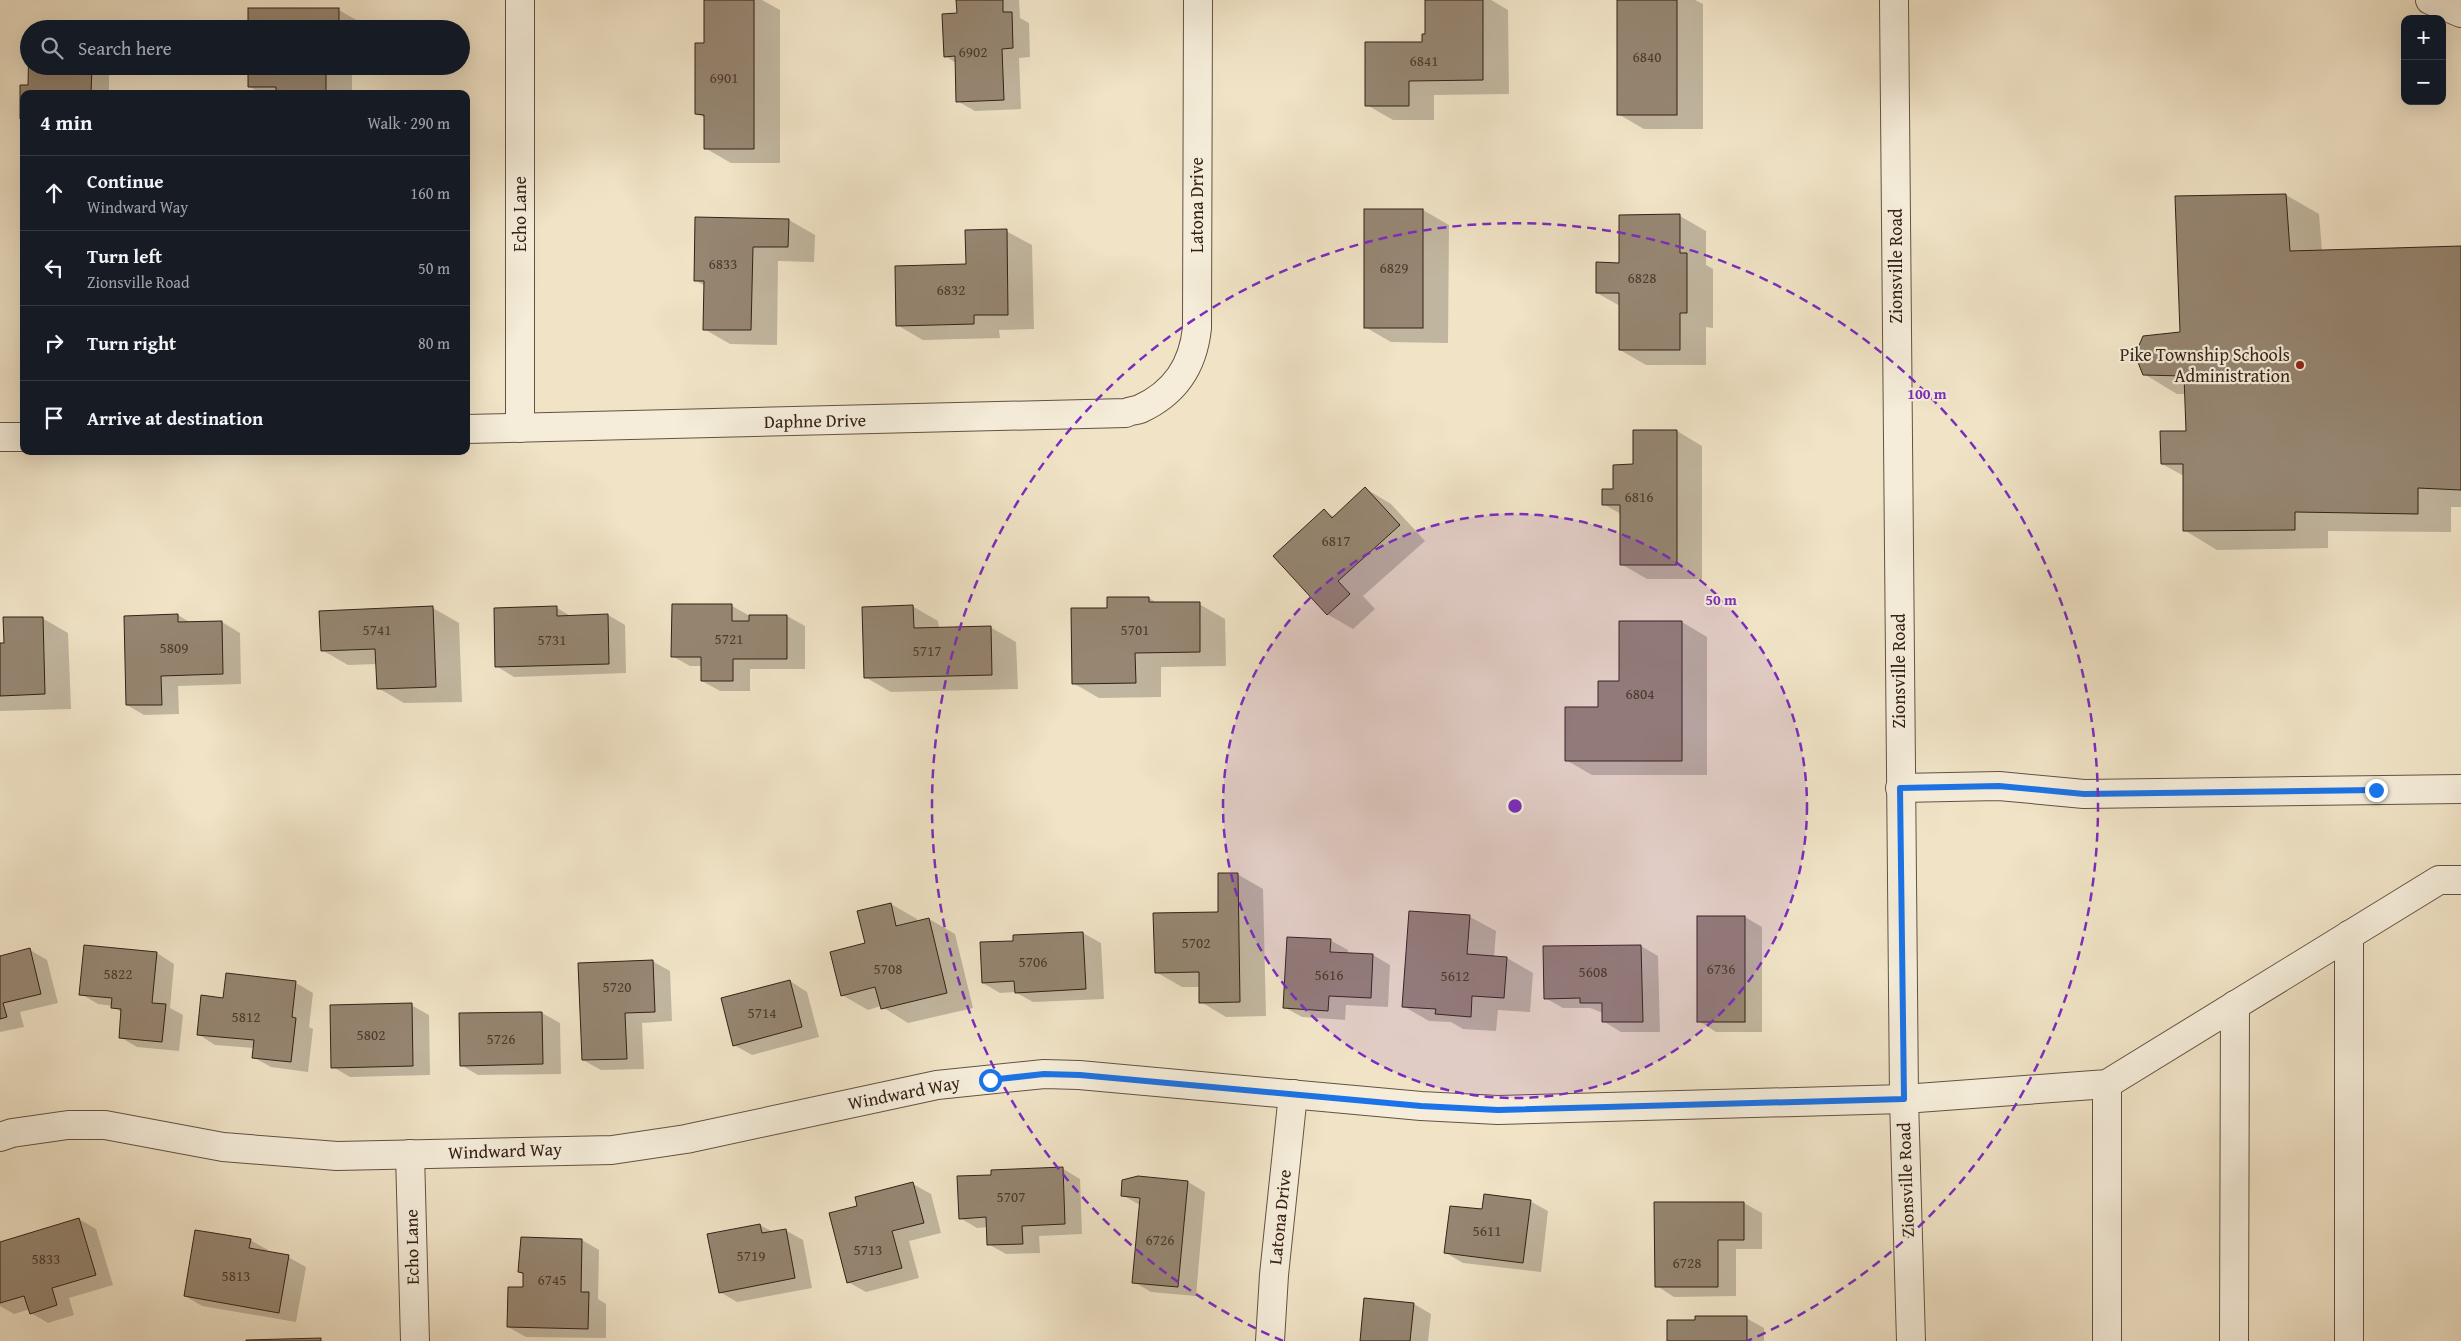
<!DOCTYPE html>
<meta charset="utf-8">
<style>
:root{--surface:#171b24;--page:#242831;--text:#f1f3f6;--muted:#9ea1a6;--line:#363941}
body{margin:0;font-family:"Gentium Book Plus",serif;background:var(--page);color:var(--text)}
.controls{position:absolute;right:15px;top:15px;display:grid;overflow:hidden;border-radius:10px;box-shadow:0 5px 20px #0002}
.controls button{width:45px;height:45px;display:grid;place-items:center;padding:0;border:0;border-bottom:1px solid var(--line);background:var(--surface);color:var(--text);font:25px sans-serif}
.stop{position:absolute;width:15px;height:15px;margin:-11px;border:4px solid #1a73e8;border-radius:50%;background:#fff}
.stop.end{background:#1a73e8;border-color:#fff;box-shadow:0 1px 5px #0008}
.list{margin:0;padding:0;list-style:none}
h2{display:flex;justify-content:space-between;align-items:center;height:65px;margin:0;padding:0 20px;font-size:21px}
h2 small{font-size:16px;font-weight:400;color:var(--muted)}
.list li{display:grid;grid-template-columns:32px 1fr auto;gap:15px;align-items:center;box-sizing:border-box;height:75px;padding:0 20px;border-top:1px solid var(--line)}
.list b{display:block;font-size:19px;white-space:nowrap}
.list p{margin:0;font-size:16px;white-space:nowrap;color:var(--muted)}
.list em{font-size:16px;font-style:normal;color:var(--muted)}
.icon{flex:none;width:28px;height:28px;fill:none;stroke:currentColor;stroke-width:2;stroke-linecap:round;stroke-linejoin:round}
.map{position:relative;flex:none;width:2461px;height:1341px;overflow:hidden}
.search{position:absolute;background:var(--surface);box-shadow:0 5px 20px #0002;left:20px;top:20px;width:450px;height:55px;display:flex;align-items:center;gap:12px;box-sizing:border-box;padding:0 18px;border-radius:28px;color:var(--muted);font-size:19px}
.panel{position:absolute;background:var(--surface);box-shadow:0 5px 20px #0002;left:20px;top:90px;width:450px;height:365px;border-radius:10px}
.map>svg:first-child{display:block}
.shadow{fill:#0003}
.building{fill:#968672;stroke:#342116}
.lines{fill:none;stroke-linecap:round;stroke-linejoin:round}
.minor-casing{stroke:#635242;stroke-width:30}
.minor{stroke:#f5edda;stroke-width:28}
.route{stroke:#1a73e8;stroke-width:6}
.ring{fill:none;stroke:#7b2cbf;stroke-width:2.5;stroke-dasharray:9 6}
.poi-dot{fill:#8f2418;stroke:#f5edda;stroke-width:2}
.labels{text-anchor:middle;stroke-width:4.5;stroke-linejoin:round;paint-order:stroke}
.number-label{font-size:15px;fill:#4c3a2d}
.street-label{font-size:18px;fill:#342116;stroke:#f5edda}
.poi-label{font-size:18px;fill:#342116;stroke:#f5edda;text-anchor:end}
.centre{fill:#7b2cbf;stroke:#f5edda;stroke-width:2.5}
.ring-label{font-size:15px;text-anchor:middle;font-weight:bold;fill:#7b2cbf;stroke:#f5edda;stroke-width:4.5;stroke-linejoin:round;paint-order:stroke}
</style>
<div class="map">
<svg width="2461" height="1341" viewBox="0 0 2461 1341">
<rect width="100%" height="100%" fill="#f0e3c6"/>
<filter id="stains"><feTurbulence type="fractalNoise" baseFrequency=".004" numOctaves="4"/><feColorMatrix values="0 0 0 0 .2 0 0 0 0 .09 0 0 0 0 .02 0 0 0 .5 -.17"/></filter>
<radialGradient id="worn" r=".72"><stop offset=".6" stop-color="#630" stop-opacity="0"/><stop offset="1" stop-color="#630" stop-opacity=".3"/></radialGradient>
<g class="shadow">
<polygon points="705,0 762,0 780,10 780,163 731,163 705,148 705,118 696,113 705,44"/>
<polygon points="957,0 1019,0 1020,18 1029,23 1030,57 1019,58 1021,109 975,111 957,101 956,63 945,56 958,14"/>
<polygon points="1426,0 1491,0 1508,10 1509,94 1434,95 1434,120 1393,120 1367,105 1424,43 1426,35"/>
<polygon points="1618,0 1695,0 1703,4 1703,129 1644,129 1618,114"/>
<polygon points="339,10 365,25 365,29 250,29"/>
<polygon points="30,66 109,66 109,94 24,94 24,120 22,118 22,87 30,87"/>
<polygon points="250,66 365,66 365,74 352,74 352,94 262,94 250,87"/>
<polygon points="2286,195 2319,214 2322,251 2461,247 2461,507 2451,507 2451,532 2328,531 2328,548 2217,550 2184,530 2184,476 2162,464 2187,433 2186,394 2177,394 2144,374 2181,333"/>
<polygon points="1365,210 1423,210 1449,225 1448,343 1391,342 1365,327"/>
<polygon points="1620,216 1680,216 1706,231 1706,265 1713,269 1713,328 1706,327 1706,365 1646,365 1620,350 1620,306 1597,293 1620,264"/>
<polygon points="789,220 815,235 814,262 778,261 777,345 730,344 704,329 705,286 695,280"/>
<polygon points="1006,231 1032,245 1034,329 999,330 1000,338 923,340 897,325"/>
<polygon points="1677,431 1702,446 1702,579 1647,579 1621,564 1621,514 1603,504 1634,466"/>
<polygon points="1366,489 1391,504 1425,541 1363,596 1375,609 1353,629 1327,614 1324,511 1335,517"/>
<polygon points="1149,598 1159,604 1199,604 1225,619 1226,666 1161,667 1161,697 1099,698 1073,683 1108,609"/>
<polygon points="732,606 750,616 787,616 805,626 805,669 750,669 750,691 720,691 702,681 702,666 690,666 672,656"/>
<polygon points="912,606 938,621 939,628 990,627 1016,642 1018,689 891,692 865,677"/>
<polygon points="433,608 459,623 462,702 404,703 378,688 377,664 348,665 322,650"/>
<polygon points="557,608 572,617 608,615 625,625 626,673 514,677 496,666"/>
<polygon points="178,615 191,623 222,622 240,633 241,684 178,686 179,714 144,715 127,705"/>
<polygon points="42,618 68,633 71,709 0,711 0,644 6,644"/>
<polygon points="1682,622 1707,637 1707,775 1592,775 1566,760 1599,709 1620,683"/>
<polygon points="1237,874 1263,889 1266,1016 1226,1017 1201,1002 1200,987 1182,987 1156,972 1220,913"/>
<polygon points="891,904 917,919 917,922 929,919 955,934 973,1008 908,1023 881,1006 868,1010 842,995 866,944"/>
<polygon points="1410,912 1470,917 1496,931 1494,957 1507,958 1533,973 1530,1012 1498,1010 1496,1031 1463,1029 1451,1022 1429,1021 1403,1006"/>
<polygon points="1745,917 1762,927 1762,1032 1716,1032 1699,1021"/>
<polygon points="1083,933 1101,943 1104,999 1033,1002 1015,992 1000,993 983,983 1014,942 1014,936"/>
<polygon points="1330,940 1348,950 1348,954 1373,955 1390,965 1388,1007 1346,1005 1345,1020 1302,1017 1284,1007"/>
<polygon points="1641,946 1658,956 1660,1032 1621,1032 1603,1021 1603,1013 1590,1008 1563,1008 1545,998"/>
<polygon points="30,950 47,960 58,1003 20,1012 24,1027 0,1032 0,957"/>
<polygon points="157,953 174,964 170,1008 183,1015 179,1051 137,1047 120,1037 122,1013 113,1006 98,1004 81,994"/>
<polygon points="652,961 670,971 672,1021 642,1023 644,1069 601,1070 583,1060"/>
<polygon points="227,974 296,983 313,993 309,1027 313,1029 308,1072 271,1067 253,1057 254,1048 215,1045 198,1034 224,999"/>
<polygon points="790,981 807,992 819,1037 752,1055 734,1045"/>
<polygon points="411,1005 429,1015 430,1075 350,1077 333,1067"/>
<polygon points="542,1013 560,1023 561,1074 478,1075 461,1065 460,1014"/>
<polygon points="1063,1169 1080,1179 1082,1234 1039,1236 1040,1253 1006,1254 988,1244 988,1227 977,1228 960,1218 993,1176"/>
<polygon points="1138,1178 1188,1182 1205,1192 1196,1296 1151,1292 1134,1282 1140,1205 1122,1195"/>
<polygon points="913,1184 931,1194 941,1233 909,1241 919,1278 866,1292 848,1282 859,1207"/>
<polygon points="1530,1201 1548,1211 1541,1272 1463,1263 1446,1253 1483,1211"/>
<polygon points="1744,1203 1762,1213 1762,1249 1736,1249 1736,1296 1674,1297 1657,1286 1656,1204"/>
<polygon points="79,1219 96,1229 113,1285 69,1298 74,1315 48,1323 31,1313 30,1309 14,1314 0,1306 0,1244"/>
<polygon points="760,1225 773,1232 785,1230 803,1240 812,1288 737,1302 720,1292"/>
<polygon points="250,1240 268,1250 267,1253 288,1257 306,1267 296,1322 202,1306 185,1296"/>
<polygon points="582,1240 599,1250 598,1299 606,1304 606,1338 526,1337 508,1327 525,1288 525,1275 519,1272"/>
<polygon points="1414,1304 1431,1314 1428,1341 1361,1341"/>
<polygon points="1746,1318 1764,1328 1764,1341 1668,1341"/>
</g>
<g class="building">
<polygon points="704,0 754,0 754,149 704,149 704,115 695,114 695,43 704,43"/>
<polygon points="956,0 1003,0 1003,12 1012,12 1013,48 1002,49 1004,100 956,102 955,56 944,57 942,14 957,13"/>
<polygon points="1425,0 1483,0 1483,80 1409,81 1409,106 1365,106 1365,42 1422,42 1422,34 1425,34"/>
<rect x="1617" y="0" width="60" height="115"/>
<rect x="248" y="8" width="91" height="21"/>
<polygon points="29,37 29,66 92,66 91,94 24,94 24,119 20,119 20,85 28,85"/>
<polygon points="248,66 326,66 326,94 276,94 276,87 248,87"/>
<polygon points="2286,194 2290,251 2461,246 2461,490 2418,488 2418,514 2295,512 2295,530 2183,531 2183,464 2161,464 2160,431 2186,431 2184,376 2143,375 2135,355 2143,336 2180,332 2175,196"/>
<rect x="1364" y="209" width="59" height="119"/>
<polygon points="1680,214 1680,253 1687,253 1687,313 1680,313 1680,350 1619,350 1619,293 1596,293 1596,262 1619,263 1619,215"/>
<polygon points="695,217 789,219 788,247 753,247 751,330 703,330 704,281 694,281"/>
<rect x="21" y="225" width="3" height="47"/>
<polygon points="1007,229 1008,315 974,315 974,324 896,326 895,266 966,264 965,230"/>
<polygon points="1633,430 1677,430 1677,565 1620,565 1620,505 1602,505 1602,489 1613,489 1613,465 1633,464"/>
<polygon points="1365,487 1400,525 1338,581 1350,594 1327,615 1273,556 1324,509 1332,518"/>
<polygon points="1107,597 1149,597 1149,602 1200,602 1200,652 1135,653 1136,683 1072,684 1071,608 1107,608"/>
<polygon points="672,604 732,604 732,621 749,621 749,615 787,615 787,659 733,659 733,681 701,681 701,657 671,657"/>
<polygon points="913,605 914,628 991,626 992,675 864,678 862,607"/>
<polygon points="433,606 436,687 377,689 375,649 321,651 319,611"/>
<polygon points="557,606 557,616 608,614 609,664 495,667 494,608"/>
<polygon points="178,614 178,622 222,621 223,674 161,676 162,705 126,705 124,616"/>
<polygon points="3,617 43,617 45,694 0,696 0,643 4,643"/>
<polygon points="1619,621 1682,621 1682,761 1565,761 1565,707 1598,707 1598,681 1619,681"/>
<polygon points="1218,873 1238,873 1240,1002 1199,1003 1199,972 1155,973 1153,913 1218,912"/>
<polygon points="891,903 896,926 929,918 947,993 881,1009 875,987 841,996 830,952 865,943 857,911"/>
<polygon points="1409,911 1470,915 1467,954 1507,957 1504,998 1472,996 1471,1017 1435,1014 1436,1009 1402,1007"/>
<rect x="1697" y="916" width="48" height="106"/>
<polygon points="1083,932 1086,989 1015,993 1014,981 982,983 980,942 1013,941 1013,935"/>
<polygon points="1287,937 1331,939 1330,952 1373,954 1371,998 1329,996 1328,1011 1283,1008"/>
<polygon points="84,945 157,952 152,1003 166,1004 162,1042 119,1038 121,1009 111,1008 112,998 79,995"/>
<polygon points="1641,945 1643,1022 1602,1022 1602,1003 1580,1003 1580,998 1544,999 1543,946"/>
<polygon points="30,948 41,994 3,1003 7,1017 0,1019 0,956"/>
<polygon points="653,960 655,1012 625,1013 627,1059 582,1060 578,963"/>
<polygon points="226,973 296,981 292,1017 296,1018 291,1062 252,1058 254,1040 197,1035 201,995 223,998"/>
<polygon points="790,980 802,1027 733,1046 721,998"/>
<polygon points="412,1003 413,1066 331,1068 330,1005"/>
<polygon points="542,1012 543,1064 460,1066 459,1013"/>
<polygon points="1063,1167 1065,1224 1022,1226 1023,1244 987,1245 986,1217 959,1219 957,1176 991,1175 991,1170"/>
<polygon points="1138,1176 1188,1181 1178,1287 1132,1283 1140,1198 1121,1196 1122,1180"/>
<polygon points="913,1182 924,1223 892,1231 902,1268 847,1283 829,1213 857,1206 855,1197"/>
<polygon points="1484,1194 1531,1200 1523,1263 1444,1253 1450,1206 1482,1209"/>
<polygon points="1654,1202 1744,1202 1744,1240 1718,1240 1718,1287 1655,1287"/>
<polygon points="79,1218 96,1275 52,1288 57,1305 30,1314 24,1296 0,1303 0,1242"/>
<polygon points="760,1224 762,1233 786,1229 795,1278 719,1293 707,1234"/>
<polygon points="195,1230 251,1239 249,1248 289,1255 279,1313 184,1296"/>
<polygon points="521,1237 582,1239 581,1292 589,1292 588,1329 507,1327 508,1287 523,1287 523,1273 518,1272"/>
<polygon points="1364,1298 1414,1303 1410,1341 1360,1341"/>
<polygon points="1695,1316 1747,1316 1747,1341 1667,1341 1667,1320 1695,1320"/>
<polygon points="321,1338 321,1341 246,1341 246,1340"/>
</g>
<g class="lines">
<g class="minor-casing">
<g id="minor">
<polyline points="1894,0 1904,1099 1911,1341"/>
<polyline points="2430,0 2461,13"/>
<polyline points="520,428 520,0"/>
<path d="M466,429L1126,413C1131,410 1135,411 1140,409C1175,393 1193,366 1197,328L1198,0"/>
<polyline points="0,437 24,437"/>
<polyline points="1900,788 1999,786 2084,794 2461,789"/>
<polyline points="2349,935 2349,1341"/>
<polyline points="2107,1084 2107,1341"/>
<polyline points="0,1137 12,1133 68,1125 105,1125 223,1147 337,1156 612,1150 686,1139 937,1085 1044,1074 1079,1075 1421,1106 1498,1110 1904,1099 2107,1084 2439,880 2461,880"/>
<polyline points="410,1154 415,1341"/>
<polyline points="1270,1341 1274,1275 1293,1094"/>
<polyline points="2234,1341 2235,1005"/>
</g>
</g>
<use href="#minor" class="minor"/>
</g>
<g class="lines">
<polyline class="route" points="990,1080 1044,1074 1080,1075 1421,1106 1498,1110 1904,1099 1900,788 1999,786 2084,794 2376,790"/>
</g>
<circle cx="1515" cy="806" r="292" fill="#7b2cbf" fill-opacity=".12"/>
<g class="ring">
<circle cx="1515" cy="806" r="292"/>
<path d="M1283 1341A583 583 0 1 1 1747 1341"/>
</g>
<circle class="poi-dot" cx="2300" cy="365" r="5"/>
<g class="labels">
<g class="number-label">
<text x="973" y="57">6902</text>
<text x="1647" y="62">6840</text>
<text x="1424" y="66">6841</text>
<text x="724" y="83">6901</text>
<text x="723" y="269">6833</text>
<text x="1394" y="273">6829</text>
<text x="1642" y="283">6828</text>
<text x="951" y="295">6832</text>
<text x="1639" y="502">6816</text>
<text x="1336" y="546">6817</text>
<text x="377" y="635">5741</text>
<text x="1135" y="635">5701</text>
<text x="729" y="644">5721</text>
<text x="552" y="645">5731</text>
<text x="174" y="653">5809</text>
<text x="927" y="656">5717</text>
<text x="1640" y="699">6804</text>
<text x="1196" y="948">5702</text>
<text x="1033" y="967">5706</text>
<text x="888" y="974">5708</text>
<text x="1721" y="974">6736</text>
<text x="1593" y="977">5608</text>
<text x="118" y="979">5822</text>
<text x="1329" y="980">5616</text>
<text x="1455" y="981">5612</text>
<text x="617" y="992">5720</text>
<text x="762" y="1018">5714</text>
<text x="246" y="1022">5812</text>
<text x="371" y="1040">5802</text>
<text x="501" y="1044">5726</text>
<text x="1011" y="1202">5707</text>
<text x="1487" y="1236">5611</text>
<text x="1160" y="1245">6726</text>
<text x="868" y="1255">5713</text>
<text x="751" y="1261">5719</text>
<text x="46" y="1264">5833</text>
<text x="1687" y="1268">6728</text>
<text x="236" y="1281">5813</text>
<text x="552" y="1285">6745</text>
</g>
<g class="street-label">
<text transform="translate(1197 205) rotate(-90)" y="6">Latona Drive</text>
<text transform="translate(520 214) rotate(-90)" y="6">Echo Lane</text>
<text transform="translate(1896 266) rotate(-90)" y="6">Zionsville Road</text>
<text transform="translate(815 421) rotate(-1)" y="6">Daphne Drive</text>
<text transform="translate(1899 671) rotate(-90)" y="6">Zionsville Road</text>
<text transform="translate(904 1093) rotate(-11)" y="6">Windward Way</text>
<text transform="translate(505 1151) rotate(-2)" y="6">Windward Way</text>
<text transform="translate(1906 1180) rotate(-92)" y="6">Zionsville Road</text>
<text transform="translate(1280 1217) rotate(-84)" y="6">Latona Drive</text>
<text transform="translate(412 1247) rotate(-91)" y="6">Echo Lane</text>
</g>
<g class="poi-label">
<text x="2290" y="361">Pike Township Schools<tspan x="2290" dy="21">Administration</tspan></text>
</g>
</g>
<circle cx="1515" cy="806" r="8" class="centre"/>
<g class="ring-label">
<text x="1927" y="399">100 m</text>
<text x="1721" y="605">50 m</text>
</g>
<rect width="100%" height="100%" filter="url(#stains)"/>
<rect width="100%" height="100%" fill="url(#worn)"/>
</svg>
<div class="controls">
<button>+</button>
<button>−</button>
</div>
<div class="stop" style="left:990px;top:1080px"></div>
<div class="stop end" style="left:2376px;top:790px"></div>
<div class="search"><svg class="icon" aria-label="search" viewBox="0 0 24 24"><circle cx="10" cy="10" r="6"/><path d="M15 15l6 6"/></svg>Search here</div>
<section class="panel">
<h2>4 min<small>Walk · 290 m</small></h2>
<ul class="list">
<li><svg class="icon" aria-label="ahead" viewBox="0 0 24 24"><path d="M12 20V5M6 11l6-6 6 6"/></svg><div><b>Continue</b><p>Windward Way</p></div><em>160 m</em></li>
<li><svg class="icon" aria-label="left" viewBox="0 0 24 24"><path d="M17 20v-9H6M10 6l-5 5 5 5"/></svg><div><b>Turn left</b><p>Zionsville Road</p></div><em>50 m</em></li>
<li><svg class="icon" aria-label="right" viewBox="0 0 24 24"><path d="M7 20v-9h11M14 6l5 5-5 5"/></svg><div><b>Turn right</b></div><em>80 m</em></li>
<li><svg class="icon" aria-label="arrive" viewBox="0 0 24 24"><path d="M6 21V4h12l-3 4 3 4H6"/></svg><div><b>Arrive at destination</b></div></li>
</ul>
</section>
</div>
